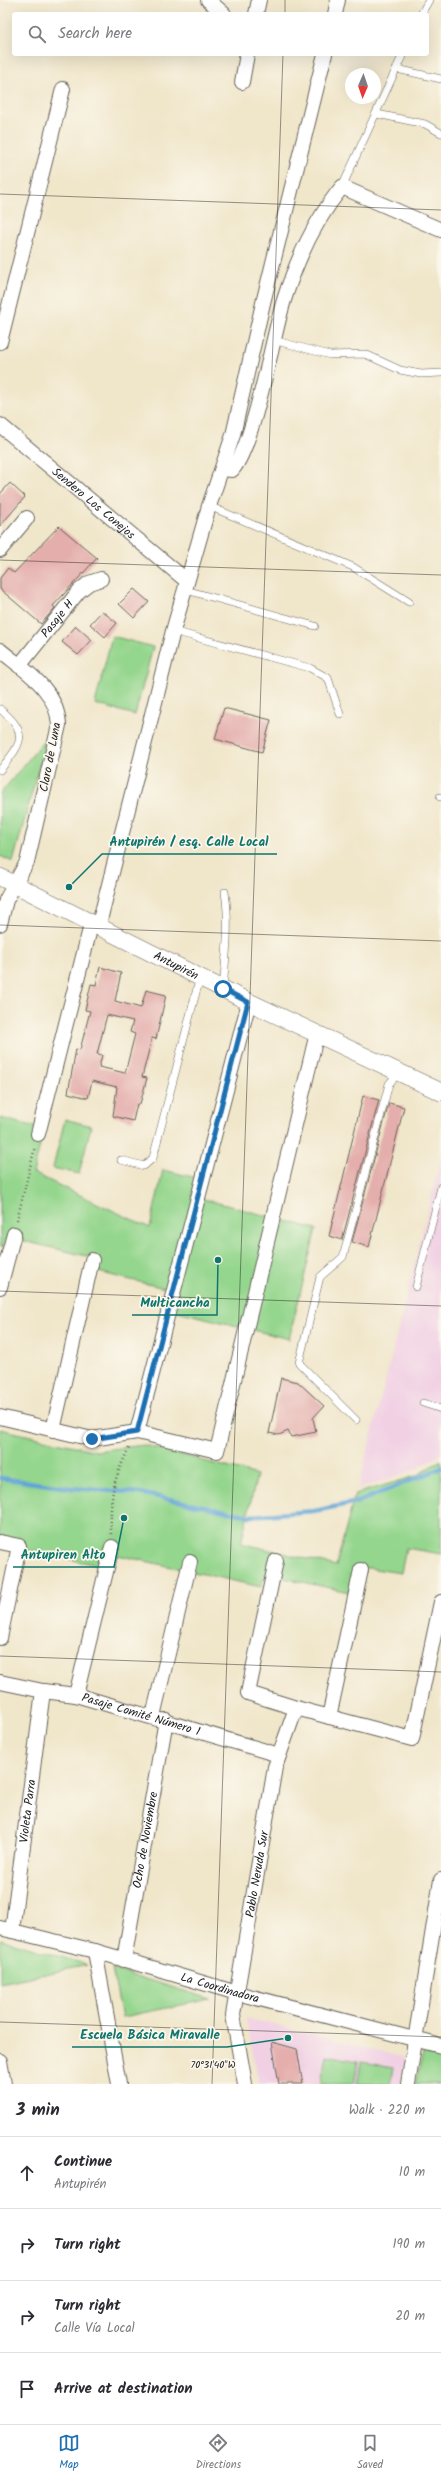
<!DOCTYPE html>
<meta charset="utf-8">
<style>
:root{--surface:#fff;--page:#f2f2f3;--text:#2b2b33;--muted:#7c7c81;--line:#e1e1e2;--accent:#1f6fb2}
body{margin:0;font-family:Kalam,sans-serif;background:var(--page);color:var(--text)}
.compass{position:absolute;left:345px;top:68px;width:36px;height:36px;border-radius:50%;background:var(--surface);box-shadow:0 4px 16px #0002;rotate:182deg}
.stop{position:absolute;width:12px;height:12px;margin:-9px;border:3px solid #1f6fb2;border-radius:50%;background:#fff}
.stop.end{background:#1f6fb2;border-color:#fff;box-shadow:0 1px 4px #0008}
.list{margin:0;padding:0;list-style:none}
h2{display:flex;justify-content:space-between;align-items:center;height:52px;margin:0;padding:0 16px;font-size:17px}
h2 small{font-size:13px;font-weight:400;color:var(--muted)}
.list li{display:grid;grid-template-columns:26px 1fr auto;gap:12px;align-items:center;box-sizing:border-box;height:72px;padding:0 16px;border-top:1px solid var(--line)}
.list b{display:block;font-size:15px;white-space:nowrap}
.list p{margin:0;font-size:13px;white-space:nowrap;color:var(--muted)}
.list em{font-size:13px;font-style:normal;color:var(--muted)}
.icon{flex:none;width:22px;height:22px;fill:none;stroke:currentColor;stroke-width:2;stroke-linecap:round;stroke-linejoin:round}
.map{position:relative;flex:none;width:441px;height:2084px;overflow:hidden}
.search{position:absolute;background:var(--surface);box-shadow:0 4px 16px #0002;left:12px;right:12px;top:12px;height:44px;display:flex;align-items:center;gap:10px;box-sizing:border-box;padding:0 14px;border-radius:4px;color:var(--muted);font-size:15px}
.sheet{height:340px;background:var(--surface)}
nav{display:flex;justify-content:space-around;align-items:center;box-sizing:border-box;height:56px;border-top:1px solid var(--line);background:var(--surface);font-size:11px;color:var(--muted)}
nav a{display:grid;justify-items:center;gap:2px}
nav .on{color:var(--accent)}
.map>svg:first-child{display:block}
.built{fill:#f1d0e4}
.green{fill:#94d68d;stroke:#587954}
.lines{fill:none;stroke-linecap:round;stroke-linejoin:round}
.stream{stroke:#60a5d5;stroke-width:4.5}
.building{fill:#e4aeac;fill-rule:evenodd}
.service-casing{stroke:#666359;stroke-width:8}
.minor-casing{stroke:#666359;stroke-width:16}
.tertiary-casing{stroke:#666359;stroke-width:18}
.path{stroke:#666359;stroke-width:2.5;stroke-dasharray:1 3;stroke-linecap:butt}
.service{stroke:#fff;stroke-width:7}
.minor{stroke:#fff;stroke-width:14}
.tertiary{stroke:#fff;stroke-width:17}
.route{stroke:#1f6fb2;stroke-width:5}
.ticks{fill:none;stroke:#1c1c1c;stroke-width:1;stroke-opacity:0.45}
.labels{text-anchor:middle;stroke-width:3.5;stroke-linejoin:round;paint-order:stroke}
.street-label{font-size:12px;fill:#1c1c1c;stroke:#fbf7ec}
.ticks-label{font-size:10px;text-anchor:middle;fill:#1c1c1c;stroke:#fbf7ec;stroke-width:3.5;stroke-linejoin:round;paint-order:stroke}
.leader{fill:none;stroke:#0f766e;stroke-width:1.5}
.callout-dot{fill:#0f766e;stroke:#fbf7ec;stroke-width:1.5}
.callout-label{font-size:13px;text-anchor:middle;font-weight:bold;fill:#0f766e;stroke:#fbf7ec;stroke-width:3.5;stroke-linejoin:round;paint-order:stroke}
</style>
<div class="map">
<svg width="441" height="2084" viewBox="0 0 441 2084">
<rect width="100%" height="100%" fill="#fbf7ec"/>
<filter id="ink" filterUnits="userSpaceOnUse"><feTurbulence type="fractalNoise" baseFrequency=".025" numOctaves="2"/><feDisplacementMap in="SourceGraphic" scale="8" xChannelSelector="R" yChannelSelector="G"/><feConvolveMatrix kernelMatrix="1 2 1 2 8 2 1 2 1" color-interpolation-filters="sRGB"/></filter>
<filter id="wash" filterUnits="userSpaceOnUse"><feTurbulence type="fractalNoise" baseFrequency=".012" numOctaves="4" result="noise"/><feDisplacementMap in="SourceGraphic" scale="16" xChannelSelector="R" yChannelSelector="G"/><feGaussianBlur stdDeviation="0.9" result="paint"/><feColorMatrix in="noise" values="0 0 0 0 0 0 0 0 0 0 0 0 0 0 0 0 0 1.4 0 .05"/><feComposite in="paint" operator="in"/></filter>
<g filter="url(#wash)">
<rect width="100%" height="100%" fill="#f0e6ca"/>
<g class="built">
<polygon points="441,1158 441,1454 416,1469 358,1489"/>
<polygon points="246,2018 405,2058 401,2084 259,2084"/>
</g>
<g class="green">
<polygon points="112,636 153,647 135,715 95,704"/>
<polygon points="47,737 13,862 0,856 0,794"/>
<polygon points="0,1118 44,1129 33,1173 150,1228 163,1170 197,1178 192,1196 316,1229 289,1339 173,1310 177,1291 98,1272 99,1259 7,1237 3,1247 0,1246"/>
<polygon points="65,1119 91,1126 79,1174 53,1168"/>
<polygon points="0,1429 96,1451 144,1445 257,1475 241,1543 336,1566 355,1494 416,1476 441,1460 441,1554 406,1548 401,1573 355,1566 349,1592 265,1574 261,1587 100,1551 97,1565 0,1545"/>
<polygon points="0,1939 88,1965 0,1983"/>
<polygon points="112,1969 211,1999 122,2017"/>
<polygon points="423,2053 441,2058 441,2084 415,2084"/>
<polygon points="326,2055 358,2061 354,2084 321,2084"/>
<polygon points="361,2062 394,2067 391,2084 357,2084"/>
</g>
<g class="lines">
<polyline class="stream" points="0,1478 70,1488 140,1493 250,1516 314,1511 358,1502 441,1468"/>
</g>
<g id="blocks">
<g class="building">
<polygon points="10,483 25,497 0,526 0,494"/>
<polygon points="59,526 97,558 53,606 55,608 41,624 0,589 0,578 8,568 14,573"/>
<polygon points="134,589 149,602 134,618 119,604"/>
<polygon points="102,611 117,623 105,637 90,624"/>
<polygon points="76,626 92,640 78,655 62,642"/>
<polygon points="224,708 271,720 262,752 215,739"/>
<path d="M100,967L121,973L115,1001L141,1008L146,990L166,995L156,1039L152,1038L142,1077L147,1078L140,1104H137L133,1121L113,1116L117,1087L92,1081L88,1098L68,1093L76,1049L80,1050L90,1011L85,1010L91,984L96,985ZM107,1015L133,1021L130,1032L135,1034L125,1073L99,1067L102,1055L97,1054Z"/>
<polygon points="363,1096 379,1100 342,1240 329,1236"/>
<polygon points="389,1103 404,1107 369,1247 352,1242"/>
<polygon points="281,1378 298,1382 324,1406 313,1418 316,1432 291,1437 288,1431 279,1435 269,1433"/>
<polygon points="272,2042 297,2049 303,2084 279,2084"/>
</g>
</g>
</g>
<g filter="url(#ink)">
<use href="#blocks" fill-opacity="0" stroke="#666359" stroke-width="1"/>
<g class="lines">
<g class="service-casing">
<g id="service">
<polyline points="421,14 429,0"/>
<polyline points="397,69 441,79"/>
<polyline points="377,114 425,124 441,133"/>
<polyline points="342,187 403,54"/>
<polyline points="273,340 330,355 365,354 400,370 421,374 441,373"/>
<polyline points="209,506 353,567 409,602"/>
<polyline points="186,590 315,626"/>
<polyline points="173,631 310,668 328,678 340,714"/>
<path d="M0,709C30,734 22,743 0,770"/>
<polyline points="440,797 441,797"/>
<path d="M223,988C226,956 230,923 225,892"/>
<polyline points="121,1160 144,1166 153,1158 200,977"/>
<polyline points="416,1287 441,1187"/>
<polyline points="423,1403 441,1409"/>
<polyline points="356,1420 299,1363 320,1277 343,1257 389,1084 399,1072"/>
</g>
</g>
<g class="minor-casing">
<g id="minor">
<polyline points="208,0 224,14"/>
<polyline points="256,14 259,0"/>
<polyline points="335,14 338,0"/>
<polyline points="242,82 247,54"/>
<polyline points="0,342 63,89"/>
<path id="s1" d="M0,425L187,581"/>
<path d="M223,469L232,470C253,449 273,335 284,300C297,259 315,220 342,187L441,230"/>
<polyline points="0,550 27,518"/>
<path d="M0,650C25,671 57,689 59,725L27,862L6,900L0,924"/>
<path id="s2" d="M19,666L79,591L89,583L101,579"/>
<polyline points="98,928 173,631 209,506 233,435 263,303 325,54"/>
<polyline points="38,1134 91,925"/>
<polyline points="0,1287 14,1234"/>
<polyline points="0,1417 92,1439 137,1432 217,1451 317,1033"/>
<polyline points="53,1430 92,1260"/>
<polyline points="137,1432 249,1002"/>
<polyline points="0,1542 19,1546 0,1638"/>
<polyline points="276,1561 248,1693 296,1708 412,1739 441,1602"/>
<path id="s3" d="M0,1682L43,1691L76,1695L279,1755"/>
<polyline points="76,1695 112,1547"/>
<polyline points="153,1716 190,1562"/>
<polyline points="329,1717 361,1570"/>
<path id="s4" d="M0,1928L95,1951L237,1993L441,2046"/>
<path id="s5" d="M12,1931L43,1691"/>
<polyline points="95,1951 119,2084"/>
<path id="s6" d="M124,1960L166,1720"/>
<polyline points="0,2061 4,2084"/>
<path id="s7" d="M245,2084L233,2015L275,1767L296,1708"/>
<polyline points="408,2084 441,1880"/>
</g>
</g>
<g class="tertiary-casing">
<g id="tertiary">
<path id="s8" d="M0,877L249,1002L441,1092"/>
</g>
</g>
<g class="path">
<polyline points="17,1220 35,1147"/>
<path d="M111,1534C110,1497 112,1482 129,1448"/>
</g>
<use href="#service" class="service"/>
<use href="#minor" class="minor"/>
<use href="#tertiary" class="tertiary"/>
</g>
</g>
<g class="lines" filter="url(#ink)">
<polyline class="route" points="92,1439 137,1432 248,1002 223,989"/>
</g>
<path class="ticks" d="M285,14V0M0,194L441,210M0,560L441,575M0,925L441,941M0,1291L441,1306M0,1656L441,1672M0,2022L441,2037M212,2084L283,54"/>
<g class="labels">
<g class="street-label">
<text dy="4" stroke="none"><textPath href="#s1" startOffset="122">Sendero Los Conejos</textPath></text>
<text dy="4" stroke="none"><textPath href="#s2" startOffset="61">Pasaje H</textPath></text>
<text transform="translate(50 757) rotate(-79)" y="4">Claro de Luna</text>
<text dy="4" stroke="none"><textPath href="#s8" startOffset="197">Antupirén</textPath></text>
<text dy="4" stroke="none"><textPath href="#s3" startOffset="145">Pasaje Comité Número 1</textPath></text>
<text dy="4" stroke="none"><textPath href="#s5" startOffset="121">Violeta Parra</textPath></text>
<text dy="4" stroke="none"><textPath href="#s6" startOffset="122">Ocho de Noviembre</textPath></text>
<text dy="4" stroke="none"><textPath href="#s7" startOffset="213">Pablo Neruda Sur</textPath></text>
<text dy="4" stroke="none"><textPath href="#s4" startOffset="228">La Coordinadora</textPath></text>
</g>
</g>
<g class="ticks-label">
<text x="213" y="2068">70°31'40"W</text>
</g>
<path class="leader" d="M69 887L102 854H277M218 1260L217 1315H132M124 1518L114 1567H13M288 2038L227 2047H72"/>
<g class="callout-dot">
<circle cx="69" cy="887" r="4"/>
<circle cx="218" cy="1260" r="4"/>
<circle cx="124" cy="1518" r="4"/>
<circle cx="288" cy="2038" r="4"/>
</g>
<g class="callout-label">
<text x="189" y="846">Antupirén / esq. Calle Local</text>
<text x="175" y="1307">Multicancha</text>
<text x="63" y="1559">Antupiren Alto</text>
<text x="150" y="2039">Escuela Básica Miravalle</text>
</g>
</svg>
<svg class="compass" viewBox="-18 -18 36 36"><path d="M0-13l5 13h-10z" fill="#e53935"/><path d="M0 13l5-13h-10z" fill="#7c7c81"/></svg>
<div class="stop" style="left:223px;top:989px"></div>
<div class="stop end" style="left:92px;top:1439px"></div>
<div class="search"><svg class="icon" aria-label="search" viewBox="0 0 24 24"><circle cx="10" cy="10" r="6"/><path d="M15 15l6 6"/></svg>Search here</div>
</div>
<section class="sheet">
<h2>3 min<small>Walk · 220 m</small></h2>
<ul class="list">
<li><svg class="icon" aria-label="ahead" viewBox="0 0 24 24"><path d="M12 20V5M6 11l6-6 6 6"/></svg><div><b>Continue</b><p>Antupirén</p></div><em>10 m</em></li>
<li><svg class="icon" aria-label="right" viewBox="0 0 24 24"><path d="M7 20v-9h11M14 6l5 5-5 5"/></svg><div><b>Turn right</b></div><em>190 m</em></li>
<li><svg class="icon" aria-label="right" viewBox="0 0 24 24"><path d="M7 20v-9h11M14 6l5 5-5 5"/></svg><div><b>Turn right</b><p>Calle Vía Local</p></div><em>20 m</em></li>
<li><svg class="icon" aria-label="arrive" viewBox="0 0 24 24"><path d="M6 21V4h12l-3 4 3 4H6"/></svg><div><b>Arrive at destination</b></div></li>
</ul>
</section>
<nav>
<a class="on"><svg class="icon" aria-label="map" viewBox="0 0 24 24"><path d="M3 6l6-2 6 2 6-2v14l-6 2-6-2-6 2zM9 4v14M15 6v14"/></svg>Map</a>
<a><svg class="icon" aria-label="directions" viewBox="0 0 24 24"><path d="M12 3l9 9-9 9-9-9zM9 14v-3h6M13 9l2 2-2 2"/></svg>Directions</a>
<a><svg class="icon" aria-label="saved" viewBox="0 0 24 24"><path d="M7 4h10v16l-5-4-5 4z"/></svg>Saved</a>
</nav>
